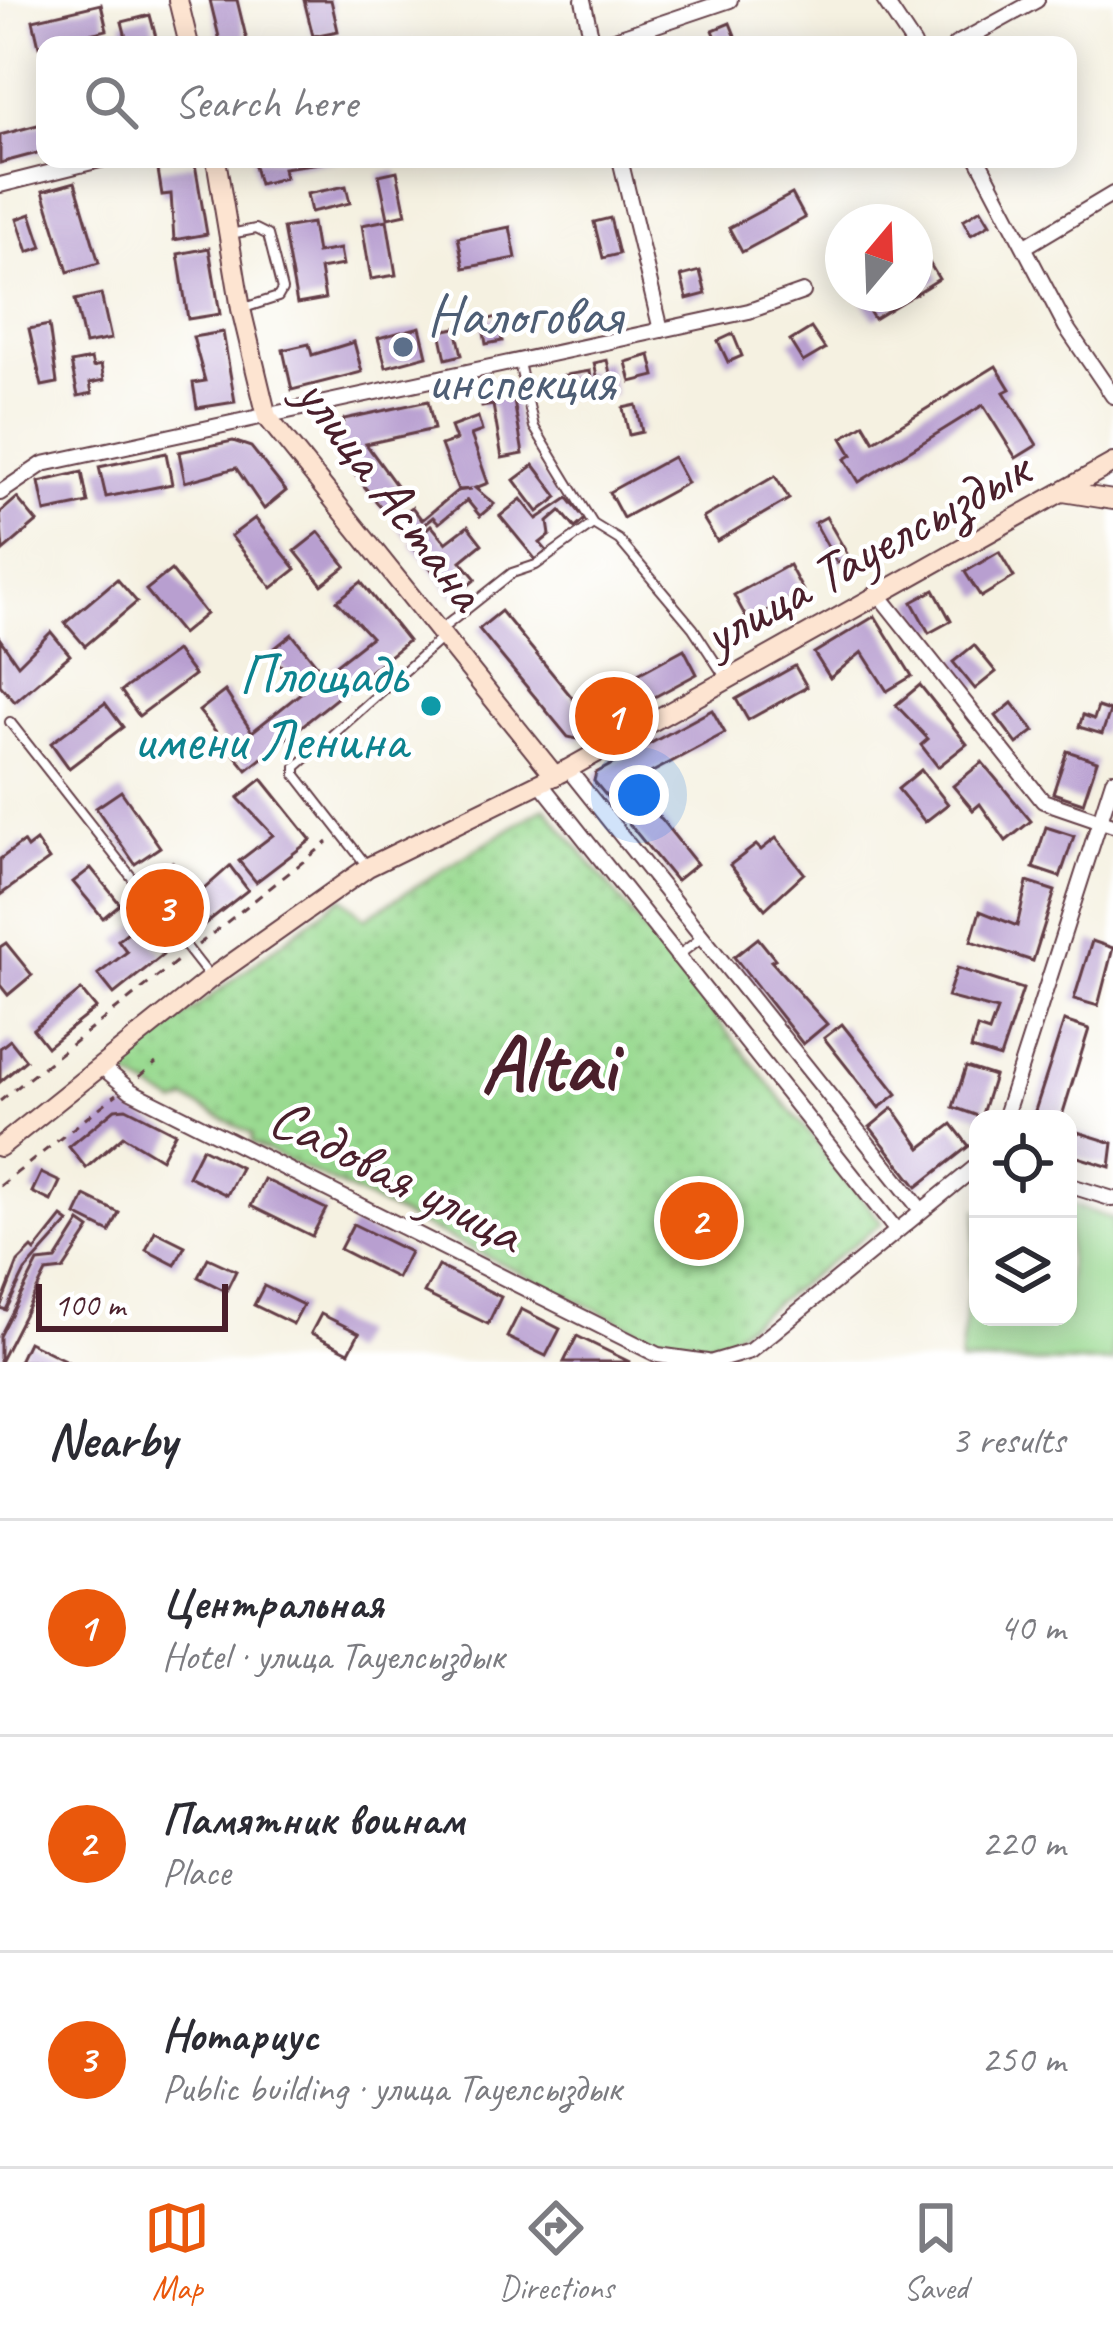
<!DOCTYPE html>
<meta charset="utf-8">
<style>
:root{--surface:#fff;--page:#f7f7f7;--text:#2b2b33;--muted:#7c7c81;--line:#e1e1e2;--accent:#ea580c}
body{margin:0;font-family:Caveat,sans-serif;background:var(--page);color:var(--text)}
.controls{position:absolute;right:36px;bottom:36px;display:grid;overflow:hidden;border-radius:24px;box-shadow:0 6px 30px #0003}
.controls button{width:108px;height:108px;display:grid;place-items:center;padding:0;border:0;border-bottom:3px solid var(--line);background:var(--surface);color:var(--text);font:60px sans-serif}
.compass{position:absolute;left:825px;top:204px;width:108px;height:108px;border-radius:50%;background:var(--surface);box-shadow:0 6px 30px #0003;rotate:19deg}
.scale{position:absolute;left:36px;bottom:30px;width:192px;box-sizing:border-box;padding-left:12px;border:6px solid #4a1f2b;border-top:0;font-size:33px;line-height:42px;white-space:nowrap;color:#4a1f2b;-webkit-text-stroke:9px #fff;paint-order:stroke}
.you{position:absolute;left:639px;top:795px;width:42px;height:42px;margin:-30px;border:9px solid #fff;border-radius:50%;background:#1a73e8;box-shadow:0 0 0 18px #1a73e833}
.badge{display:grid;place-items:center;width:78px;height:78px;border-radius:50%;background:var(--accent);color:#fff;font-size:39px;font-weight:700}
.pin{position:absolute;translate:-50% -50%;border:6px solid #fff;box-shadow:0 3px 12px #0006}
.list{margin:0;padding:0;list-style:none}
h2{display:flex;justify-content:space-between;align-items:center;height:156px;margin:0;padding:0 48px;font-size:51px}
h2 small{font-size:39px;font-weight:400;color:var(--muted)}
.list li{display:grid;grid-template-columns:78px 1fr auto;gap:36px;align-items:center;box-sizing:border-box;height:216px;padding:0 48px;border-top:3px solid var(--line)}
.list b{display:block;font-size:45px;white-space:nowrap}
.list p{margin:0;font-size:39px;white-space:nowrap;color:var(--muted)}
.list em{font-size:39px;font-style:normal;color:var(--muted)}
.icon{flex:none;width:66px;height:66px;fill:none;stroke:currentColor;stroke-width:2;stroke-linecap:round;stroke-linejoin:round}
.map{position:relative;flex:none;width:1113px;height:1362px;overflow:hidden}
.search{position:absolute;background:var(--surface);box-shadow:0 6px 30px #0003;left:36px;right:36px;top:36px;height:132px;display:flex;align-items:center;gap:30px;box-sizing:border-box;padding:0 42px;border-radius:24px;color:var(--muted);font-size:45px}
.sheet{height:804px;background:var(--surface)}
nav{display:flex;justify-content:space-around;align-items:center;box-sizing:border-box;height:168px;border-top:3px solid var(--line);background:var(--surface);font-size:33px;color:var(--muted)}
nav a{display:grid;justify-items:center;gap:6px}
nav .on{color:var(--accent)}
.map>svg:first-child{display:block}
.grass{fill:#9ada91;stroke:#727c5e;stroke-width:3}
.park{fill:url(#park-dots);stroke:#727c5e;stroke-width:3}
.building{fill:#b89fd0}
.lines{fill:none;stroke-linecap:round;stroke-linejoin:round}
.lane-casing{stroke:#643e46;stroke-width:12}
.street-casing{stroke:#643e46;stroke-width:18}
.secondary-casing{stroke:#643e46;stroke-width:22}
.path{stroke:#643e46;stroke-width:3;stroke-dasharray:9 9;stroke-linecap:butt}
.lane{stroke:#fff;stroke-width:8}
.street{stroke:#fff;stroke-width:14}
.secondary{stroke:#fde4d1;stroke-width:18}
.service-dot{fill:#5c6f8a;stroke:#fff;stroke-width:4.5}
.culture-dot{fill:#0f9aa8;stroke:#fff;stroke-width:4.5}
.labels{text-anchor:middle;stroke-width:9;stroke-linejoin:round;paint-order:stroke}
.service-label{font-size:57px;fill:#4e5e75;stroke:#fff;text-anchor:start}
.street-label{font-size:57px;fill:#4a1f2b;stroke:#fff}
.culture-label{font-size:57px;fill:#0d838f;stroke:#fff;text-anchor:end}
.town-label{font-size:81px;font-weight:bold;fill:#4a1f2b;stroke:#fff}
</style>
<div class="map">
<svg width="1113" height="1362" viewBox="0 0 1113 1362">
<defs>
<pattern id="park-dots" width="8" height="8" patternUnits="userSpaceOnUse" patternTransform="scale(3)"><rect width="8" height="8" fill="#9ada91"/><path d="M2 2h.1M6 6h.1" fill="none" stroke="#86bb7d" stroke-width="1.8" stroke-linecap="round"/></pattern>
</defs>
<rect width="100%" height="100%" fill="#fff"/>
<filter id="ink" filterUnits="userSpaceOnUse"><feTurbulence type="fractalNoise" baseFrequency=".00833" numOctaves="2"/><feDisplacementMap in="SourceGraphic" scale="24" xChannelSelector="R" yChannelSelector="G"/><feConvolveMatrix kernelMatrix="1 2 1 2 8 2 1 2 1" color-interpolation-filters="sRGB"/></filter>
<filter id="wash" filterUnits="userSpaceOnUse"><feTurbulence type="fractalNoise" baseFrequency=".004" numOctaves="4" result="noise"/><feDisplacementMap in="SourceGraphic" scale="48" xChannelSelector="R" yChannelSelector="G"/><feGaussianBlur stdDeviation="2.7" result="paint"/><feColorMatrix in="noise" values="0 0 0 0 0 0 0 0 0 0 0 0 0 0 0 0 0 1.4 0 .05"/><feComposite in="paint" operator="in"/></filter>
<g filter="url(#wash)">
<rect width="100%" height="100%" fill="#f5f1e1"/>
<polygon class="grass" points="1068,1204 1113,1219 1113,1362 960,1362 978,1208 978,1317 1068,1317"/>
<polygon class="park" points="545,807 882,1223 719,1345 651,1336 252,1143 252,1134 187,1100 177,1104 123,1074 122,1064 342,897 365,918"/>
<g id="blocks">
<g class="building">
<polygon points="210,0 237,0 248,45 221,45"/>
<polygon points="304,0 331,0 338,31 313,36"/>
<polygon points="101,4 107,30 39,46 33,20"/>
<polygon points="150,15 158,45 128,45 122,22"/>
<polygon points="730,23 738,43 719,45 713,30"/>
<polygon points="45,123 45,151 0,163 0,135"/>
<polygon points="252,159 335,159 335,161 283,168 285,178 259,184"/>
<polygon points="195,164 207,234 174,240 171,194 162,195 158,170"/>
<polygon points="397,171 406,214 388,218 379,175"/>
<polygon points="75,182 99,263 68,272 43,191"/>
<polygon points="346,186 350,203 311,212 307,194"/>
<polygon points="792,194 805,218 742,252 729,228"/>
<polygon points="981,209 990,224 971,235 963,220"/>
<polygon points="31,214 42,247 28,252 17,219"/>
<polygon points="610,218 619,254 603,258 594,222"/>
<polygon points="387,220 396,275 371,279 362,225"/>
<polygon points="312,223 317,253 340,249 343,265 320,269 325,299 297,304 283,228"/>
<polygon points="510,227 516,258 464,268 458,237"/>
<polygon points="209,248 220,314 188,319 178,254"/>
<polygon points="927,259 939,279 915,294 915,266"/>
<polygon points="700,271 706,294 687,299 681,276"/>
<polygon points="101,294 111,339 85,344 75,300"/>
<polygon points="871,294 915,294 874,319 862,300"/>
<polygon points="497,317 502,341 486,344 482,321"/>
<polygon points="49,325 57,383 42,386 29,329"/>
<polygon points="420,327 427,356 386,367 378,338"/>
<polygon points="456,328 462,355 446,359 440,331"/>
<polygon points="811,328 825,349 803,362 790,341"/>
<polygon points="223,332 235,402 197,408 193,383 205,381 193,337"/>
<polygon points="733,334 742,356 728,362 718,341"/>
<polygon points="354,342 362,372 292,390 283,350 309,344 312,355"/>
<polygon points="650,355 655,376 631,382 626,362"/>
<polygon points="91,359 93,367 101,365 104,380 90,383 92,393 78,396 71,363"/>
<polygon points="607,360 615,395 602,398 594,363"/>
<polygon points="996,366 1010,389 1004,392 1037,445 1016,458 983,405 859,482 845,459 852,455 842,438 864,424 874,441"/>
<polygon points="590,371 593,394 563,398 560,376"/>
<polygon points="512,389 523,454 502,458 493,405 482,407 480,394"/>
<polygon points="428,401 434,429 366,444 404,496 384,511 334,449 344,419"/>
<polygon points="636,405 642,432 629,435 623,408"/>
<polygon points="478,417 482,431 471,435 488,483 475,488 494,504 480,516 467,500 439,523 433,517 407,538 393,522 412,507 422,520 457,491 471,489 458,490 441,445 456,440 451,427"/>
<polygon points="233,441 251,447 286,491 264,509 236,468 185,482 179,452"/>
<polygon points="166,453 172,484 106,497 99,467"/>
<polygon points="673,457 687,483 623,518 609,492"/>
<polygon points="534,465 558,497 538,512 514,480"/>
<polygon points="82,472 88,503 45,512 39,482"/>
<polygon points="775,476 789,499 717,541 703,518"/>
<polygon points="17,498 37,522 3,551 0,513"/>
<polygon points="568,498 585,519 575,528 561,511 548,522 550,535 540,543 547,551 536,560 500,516 521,499 537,519"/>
<polygon points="826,517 849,557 837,563 815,523"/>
<polygon points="255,518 296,569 272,588 231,536"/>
<polygon points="431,525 446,543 468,526 482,544 461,561 476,579 454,597 410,543"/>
<polygon points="319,532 346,566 322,585 295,551"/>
<polygon points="999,552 1014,577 981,597 965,572"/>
<polygon points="789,565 803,591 748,621 734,595"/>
<polygon points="171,570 206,614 182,634 146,590"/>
<polygon points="117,579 137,602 85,646 65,623"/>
<polygon points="361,582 408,641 247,770 199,711 225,691 252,732 302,692 270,652 292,634 324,674 371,637 337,601"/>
<polygon points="934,590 951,621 929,633 912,602"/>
<polygon points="501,611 579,706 684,649 697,674 577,739 568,737 479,629"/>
<polygon points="875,616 912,676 887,691 862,652 830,678 814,653"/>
<polygon points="51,632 70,655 15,702 0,685 0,639 18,665"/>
<polygon points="974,645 996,672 975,689 953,662"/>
<polygon points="176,651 194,675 139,716 121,691"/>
<polygon points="795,666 807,687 748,720 736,699"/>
<polygon points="920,685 967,744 938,767 921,745 928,739 896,705"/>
<polygon points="105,703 123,727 69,768 51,743"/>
<polygon points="1012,703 1034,731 1017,744 996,716"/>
<polygon points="1098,707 1110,711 1102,734 1079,727 1083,715 1094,719"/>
<polygon points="712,710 725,733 632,783 697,864 676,881 594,781 596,773"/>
<polygon points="1067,751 1097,761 1083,803 1053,793"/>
<polygon points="982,762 1031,821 1006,841 980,804 973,810 953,786"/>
<polygon points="921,770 948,804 925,822 898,789"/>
<polygon points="262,779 311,840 256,882 239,861 273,835 238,798"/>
<polygon points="121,791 160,847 135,864 96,808"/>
<polygon points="1046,827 1074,836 1060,877 1033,868"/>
<polygon points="776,838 804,873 765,909 730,865 756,845 761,850"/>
<polygon points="36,841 49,860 0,895 0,859 23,842 27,848"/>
<polygon points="172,862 195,897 230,866 248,890 191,935 148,881"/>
<polygon points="91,868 120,904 103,918 73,882"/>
<polygon points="1027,882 1055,891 1033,961 971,941 980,911 1017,926"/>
<polygon points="139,923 163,955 114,994 98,974 127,952 118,940"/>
<polygon points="758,938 775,959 771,961 827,1024 803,1044 734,957"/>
<polygon points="1092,941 1113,948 1098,1006 1074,999"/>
<polygon points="6,943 32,975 8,995 0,985 0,947"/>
<polygon points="957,968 1023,989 1000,1058 971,1049 977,1028 989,1032 997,1010 947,997"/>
<polygon points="81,990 96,1008 47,1047 33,1029"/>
<polygon points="1064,1021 1089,1029 1061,1119 1038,1119 1033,1117"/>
<polygon points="842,1024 897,1094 879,1108 824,1038"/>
<polygon points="10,1040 26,1060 0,1082 0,1048"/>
<polygon points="966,1067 994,1076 981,1117 953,1107"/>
<polygon points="126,1108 175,1133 161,1159 123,1136 86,1168 69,1147 115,1109"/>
<polygon points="893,1108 921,1148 952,1124 969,1146 917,1187 870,1127"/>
<polygon points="1068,1129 1113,1143 1110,1167 1068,1154"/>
<polygon points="202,1148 241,1168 227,1195 188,1176"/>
<polygon points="41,1173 60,1182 51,1201 32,1192"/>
<polygon points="264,1179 326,1209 312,1236 251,1206"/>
<polygon points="85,1196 119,1213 110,1232 76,1215"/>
<polygon points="62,1217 69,1222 25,1271 6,1310 0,1308 18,1262 32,1248 35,1251"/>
<polygon points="80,1222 90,1229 63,1270 46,1272 0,1362 0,1336 38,1262 56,1260"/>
<polygon points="353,1224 410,1252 397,1278 340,1249"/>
<polygon points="155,1231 185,1246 175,1265 146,1250"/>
<polygon points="208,1258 236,1271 226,1291 198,1277"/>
<polygon points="438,1266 501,1297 488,1324 424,1293"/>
<polygon points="264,1286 303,1305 293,1324 254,1305"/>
<polygon points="521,1309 560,1329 546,1356 507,1337"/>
<polygon points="321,1314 359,1333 349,1352 311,1333"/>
<polygon points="577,1336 585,1340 630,1362 564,1362"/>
<polygon points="28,1342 69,1362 19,1361"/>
</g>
</g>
</g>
<g filter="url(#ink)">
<use href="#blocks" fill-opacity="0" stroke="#643e46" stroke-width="3"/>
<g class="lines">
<g class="lane-casing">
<g id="lane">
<polyline points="230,234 256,229 268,235 282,290 278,297 244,308"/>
<polyline points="519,363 534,427 593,524 619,540 693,628 727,680"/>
<polyline points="439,631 512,573 536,565 593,524"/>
<polyline points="10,722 210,977"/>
<polyline points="367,866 296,775 296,767 443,637"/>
<polyline points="675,958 701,938"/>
</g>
</g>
<g class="street-casing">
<g id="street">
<polyline points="583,0 593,45"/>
<polyline points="884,0 914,45"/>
<polyline points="597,45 730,0"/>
<polyline points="955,45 1037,0"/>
<polyline points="620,159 661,330"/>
<polyline points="978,159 1066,327 1113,396"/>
<polyline points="0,185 104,159"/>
<polyline points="1026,246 1113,194"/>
<polyline points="0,493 43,464 749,311 803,292"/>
<polyline points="879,595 1043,801 1113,825"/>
<polyline points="568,769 921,1210"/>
<polyline points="541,784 896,1230"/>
<polyline points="101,1066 131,1091 658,1355 707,1362"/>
<polyline points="1004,1119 1113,780"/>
<polyline points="1068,1185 1113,1199"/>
<polyline points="713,1362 750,1351 978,1165"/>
</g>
</g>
<g class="secondary-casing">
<g id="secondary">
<polyline points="178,0 189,45"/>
<polyline points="216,159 241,309 267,417 555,776"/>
<polyline points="1063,492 1113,500"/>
<polyline points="0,1147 211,978 368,867 568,769 1113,463"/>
</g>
</g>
<g class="path">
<polyline points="198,945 328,842"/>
<polyline points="139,1077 156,1063"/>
<polyline points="0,1101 181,958"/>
<polyline points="0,1186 117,1094"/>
</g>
<use href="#lane" class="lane"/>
<use href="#street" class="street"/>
<use href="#secondary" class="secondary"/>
</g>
</g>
<circle class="service-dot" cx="403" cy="347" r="12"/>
<circle class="culture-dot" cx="431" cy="706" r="12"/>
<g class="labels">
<g class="service-label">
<text x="427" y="334">Налоговая<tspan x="427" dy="66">инспекция</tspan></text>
</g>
<g class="street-label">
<text transform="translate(392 492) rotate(53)" y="20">улица Астана</text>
<text transform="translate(865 551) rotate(-29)" y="20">улица Тауелсыздык</text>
<text transform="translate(397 1174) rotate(27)" y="20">Садовая улица</text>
</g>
<g class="culture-label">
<text x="407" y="693">Площадь<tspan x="407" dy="66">имени Ленина</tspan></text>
</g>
<g class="town-label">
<text x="548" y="1091">Altai</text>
</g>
</g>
</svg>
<div class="controls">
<button><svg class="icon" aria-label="locate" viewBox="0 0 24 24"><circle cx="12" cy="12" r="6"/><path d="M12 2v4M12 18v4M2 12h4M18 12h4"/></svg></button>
<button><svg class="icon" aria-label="layers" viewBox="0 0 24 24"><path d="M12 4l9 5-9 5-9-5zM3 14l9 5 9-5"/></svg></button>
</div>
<svg class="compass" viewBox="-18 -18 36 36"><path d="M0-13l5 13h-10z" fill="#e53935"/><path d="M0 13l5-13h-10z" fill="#7c7c81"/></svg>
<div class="scale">100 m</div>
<div class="you"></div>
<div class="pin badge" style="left:614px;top:716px">1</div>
<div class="pin badge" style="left:699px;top:1221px">2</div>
<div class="pin badge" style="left:165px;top:908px">3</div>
<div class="search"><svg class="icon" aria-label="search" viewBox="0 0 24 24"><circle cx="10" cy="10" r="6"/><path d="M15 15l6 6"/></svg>Search here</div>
</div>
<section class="sheet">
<h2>Nearby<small>3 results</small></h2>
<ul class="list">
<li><span class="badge">1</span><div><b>Центральная</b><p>Hotel · улица Тауелсыздык</p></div><em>40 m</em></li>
<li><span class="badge">2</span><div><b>Памятник воинам</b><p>Place</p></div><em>220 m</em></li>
<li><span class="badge">3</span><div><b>Нотариус</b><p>Public building · улица Тауелсыздык</p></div><em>250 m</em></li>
</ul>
</section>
<nav>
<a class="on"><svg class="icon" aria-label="map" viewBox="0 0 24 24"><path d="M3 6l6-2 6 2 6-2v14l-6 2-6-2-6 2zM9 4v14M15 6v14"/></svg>Map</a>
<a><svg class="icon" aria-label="directions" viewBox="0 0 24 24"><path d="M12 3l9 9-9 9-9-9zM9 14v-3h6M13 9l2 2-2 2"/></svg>Directions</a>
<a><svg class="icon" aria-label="saved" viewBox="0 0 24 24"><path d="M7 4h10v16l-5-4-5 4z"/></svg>Saved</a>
</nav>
